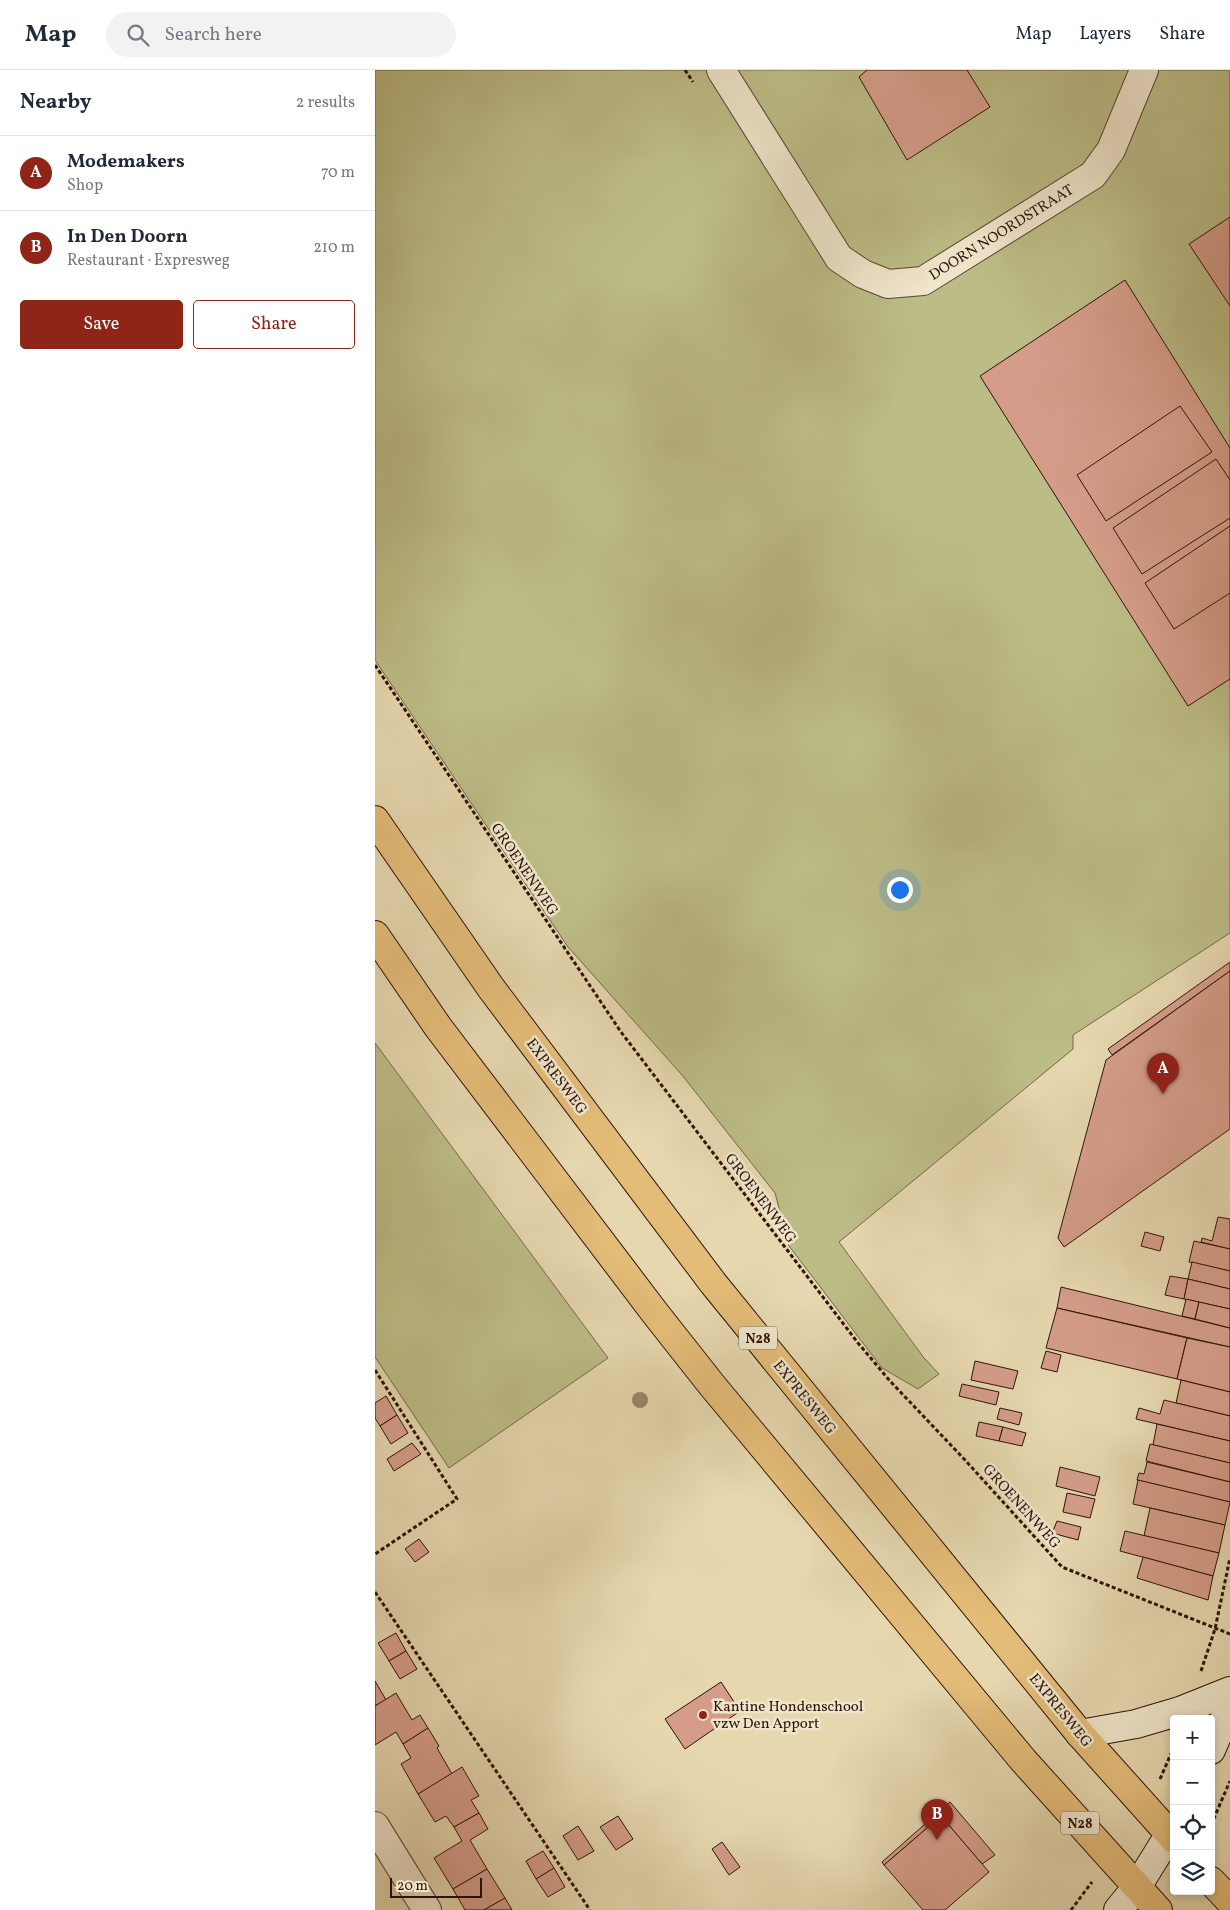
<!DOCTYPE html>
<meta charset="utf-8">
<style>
:root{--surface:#fff;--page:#f2f2f3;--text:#1f2937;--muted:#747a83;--line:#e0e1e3;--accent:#8f2418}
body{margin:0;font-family:Vollkorn,serif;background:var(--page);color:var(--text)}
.controls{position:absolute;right:15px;bottom:15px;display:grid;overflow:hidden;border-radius:5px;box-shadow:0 2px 8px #0003}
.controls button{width:45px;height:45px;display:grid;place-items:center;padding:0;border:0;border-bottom:1px solid var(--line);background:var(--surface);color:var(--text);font:25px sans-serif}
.scale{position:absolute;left:15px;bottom:12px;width:92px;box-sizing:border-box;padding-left:5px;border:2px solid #2e1309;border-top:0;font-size:14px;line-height:18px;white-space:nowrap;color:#2e1309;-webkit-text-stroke:4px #efe5cb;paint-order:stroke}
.you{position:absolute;left:524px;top:819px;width:18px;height:18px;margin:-12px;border:4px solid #fff;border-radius:50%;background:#1a73e8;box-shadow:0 0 0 8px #1a73e833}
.badge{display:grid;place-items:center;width:32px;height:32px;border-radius:50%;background:var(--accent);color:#fff;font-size:16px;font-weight:700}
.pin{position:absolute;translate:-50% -41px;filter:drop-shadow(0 1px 2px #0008)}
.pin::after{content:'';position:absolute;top:26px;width:18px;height:15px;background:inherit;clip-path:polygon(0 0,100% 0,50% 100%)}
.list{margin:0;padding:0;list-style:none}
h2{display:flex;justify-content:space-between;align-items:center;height:65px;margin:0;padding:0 20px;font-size:21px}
h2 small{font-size:16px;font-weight:400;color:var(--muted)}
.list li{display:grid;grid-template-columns:32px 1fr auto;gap:15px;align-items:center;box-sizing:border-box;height:75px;padding:0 20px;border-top:1px solid var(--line)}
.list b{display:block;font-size:19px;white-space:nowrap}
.list p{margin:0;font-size:16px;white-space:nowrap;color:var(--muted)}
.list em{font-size:16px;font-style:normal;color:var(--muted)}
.actions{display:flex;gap:10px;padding:15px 20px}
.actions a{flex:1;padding:11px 0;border:1px solid var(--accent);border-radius:5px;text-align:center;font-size:18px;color:var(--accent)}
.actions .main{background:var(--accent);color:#fff}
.icon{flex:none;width:28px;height:28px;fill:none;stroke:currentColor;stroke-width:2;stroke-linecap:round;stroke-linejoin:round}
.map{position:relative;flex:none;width:855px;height:1840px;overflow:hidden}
header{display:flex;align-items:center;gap:30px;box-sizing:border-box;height:70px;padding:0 25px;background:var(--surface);border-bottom:1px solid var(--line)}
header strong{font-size:24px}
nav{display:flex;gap:28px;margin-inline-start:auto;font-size:18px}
.search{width:350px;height:45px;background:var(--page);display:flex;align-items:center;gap:12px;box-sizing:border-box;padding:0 18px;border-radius:28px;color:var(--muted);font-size:19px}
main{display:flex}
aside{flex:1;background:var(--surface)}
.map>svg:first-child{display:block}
.green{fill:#bcbc86;stroke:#756848}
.building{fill:#d59d89;stroke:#2e1309}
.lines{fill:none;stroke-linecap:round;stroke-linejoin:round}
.street-casing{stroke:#5c4432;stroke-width:30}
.secondary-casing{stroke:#2e1309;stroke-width:30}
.highway-casing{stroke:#2e1309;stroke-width:30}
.path{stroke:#2e1309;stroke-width:3;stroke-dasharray:4 2.5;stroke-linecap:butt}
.street{stroke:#efe5cb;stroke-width:28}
.secondary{stroke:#efe5cb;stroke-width:28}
.highway{stroke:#e3bc78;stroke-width:28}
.tree{fill:#988768}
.poi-dot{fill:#8f2418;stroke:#efe5cb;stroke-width:2}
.labels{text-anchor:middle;stroke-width:5;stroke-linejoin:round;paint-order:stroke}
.shield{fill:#efe5cb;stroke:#685243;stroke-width:1}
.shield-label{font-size:14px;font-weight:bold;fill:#2e1309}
.street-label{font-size:15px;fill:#2e1309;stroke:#efe5cb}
.poi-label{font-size:15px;fill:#2e1309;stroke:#efe5cb;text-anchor:start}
</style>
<header>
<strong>Map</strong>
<div class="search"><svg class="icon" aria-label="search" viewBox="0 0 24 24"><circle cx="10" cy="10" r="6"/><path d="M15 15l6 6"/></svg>Search here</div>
<nav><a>Map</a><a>Layers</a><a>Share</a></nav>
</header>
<main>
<aside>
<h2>Nearby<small>2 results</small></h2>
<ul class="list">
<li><span class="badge">A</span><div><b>Modemakers</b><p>Shop</p></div><em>70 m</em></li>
<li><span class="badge">B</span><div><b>In Den Doorn</b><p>Restaurant · Expresweg</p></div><em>210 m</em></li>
</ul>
<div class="actions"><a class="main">Save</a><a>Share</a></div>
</aside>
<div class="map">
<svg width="855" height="1840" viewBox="0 0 855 1840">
<rect width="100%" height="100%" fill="#e6d7af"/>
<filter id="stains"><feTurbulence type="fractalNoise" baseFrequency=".004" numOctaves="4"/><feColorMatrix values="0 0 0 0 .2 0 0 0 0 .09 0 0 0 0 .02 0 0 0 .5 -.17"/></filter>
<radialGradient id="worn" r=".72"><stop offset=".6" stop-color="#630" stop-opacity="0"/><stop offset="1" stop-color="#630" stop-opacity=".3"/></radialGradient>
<g class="green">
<polygon points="0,0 855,0 855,863 698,965 698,979 464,1172 549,1288 564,1304 543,1319 507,1298 414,1176 400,1123 307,1005 193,877 0,590"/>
<polygon points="0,973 233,1288 74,1398 0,1287"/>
</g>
<g class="building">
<polygon points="492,0 592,0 615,37 532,90 484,7"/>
<polygon points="855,147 855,236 814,174"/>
<polygon points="750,210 855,378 855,609 813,636 605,306"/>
<polygon points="805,336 837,382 731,451 702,405"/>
<polygon points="841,389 855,410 855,448 767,504 738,458"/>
<polygon points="855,456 855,523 799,559 770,513"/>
<polygon points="855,892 855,901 737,985 733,979"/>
<polygon points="855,901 855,1059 689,1177 683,1168 731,990"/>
<polygon points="843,1147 855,1149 855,1179 826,1172 827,1168 837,1171"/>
<polygon points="770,1162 789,1167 785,1181 766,1176"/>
<polygon points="819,1171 855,1179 855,1201 814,1192"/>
<polygon points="817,1192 855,1201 855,1219 813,1209"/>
<polygon points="795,1206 813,1209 809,1229 790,1225"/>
<polygon points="813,1209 855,1219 855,1239 809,1229"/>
<polygon points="686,1217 855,1258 855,1277 682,1238"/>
<polygon points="811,1229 824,1232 820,1249 807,1246"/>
<polygon points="824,1232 855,1239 855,1258 820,1249"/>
<polygon points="682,1238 812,1268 802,1309 671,1278"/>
<polygon points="812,1268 855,1277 855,1322 802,1309"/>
<polygon points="671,1281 686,1285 682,1302 666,1298"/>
<polygon points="600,1291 643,1301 638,1319 596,1310"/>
<polygon points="806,1310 855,1322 855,1346 801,1333"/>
<polygon points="587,1314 624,1322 621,1335 584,1326"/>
<polygon points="11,1326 22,1345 5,1356 0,1348 0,1333"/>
<polygon points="789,1330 855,1346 855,1371 761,1349 764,1338 785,1344"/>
<polygon points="625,1338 647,1343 644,1355 622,1349"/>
<polygon points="22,1345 33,1363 16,1374 5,1356"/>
<polygon points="604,1352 628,1357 624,1371 601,1366"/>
<polygon points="782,1354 855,1371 855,1393 778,1375"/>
<polygon points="628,1357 651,1363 647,1376 624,1371"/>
<polygon points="37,1373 46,1384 19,1401 12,1389"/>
<polygon points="775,1374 855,1393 855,1412 771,1391"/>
<polygon points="772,1392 855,1412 855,1432 762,1410 764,1403 769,1404"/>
<polygon points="685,1397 725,1407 720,1426 681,1416"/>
<polygon points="763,1410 855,1432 850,1455 758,1434"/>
<polygon points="692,1423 720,1429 715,1448 688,1442"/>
<polygon points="775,1438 850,1455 844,1483 769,1466"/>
<polygon points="682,1451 706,1457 703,1470 677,1463"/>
<polygon points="750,1461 844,1483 838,1506 745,1481"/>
<polygon points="44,1469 54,1482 40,1492 30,1479"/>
<polygon points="768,1487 838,1506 833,1530 762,1508"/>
<polygon points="21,1563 31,1581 14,1591 3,1573"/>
<polygon points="31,1581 42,1599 25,1609 14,1591"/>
<polygon points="0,1611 11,1630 0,1636"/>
<polygon points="346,1612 365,1641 310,1679 290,1649"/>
<polygon points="21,1623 37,1650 45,1645 53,1658 28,1674 21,1662 0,1675 0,1636"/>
<polygon points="53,1658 64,1676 62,1678 77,1704 43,1724 26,1694 36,1688 28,1674"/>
<polygon points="87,1697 104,1726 96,1730 104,1743 79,1757 71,1746 60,1752 43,1724"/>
<polygon points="575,1732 620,1785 607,1794 566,1746 509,1795 507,1792"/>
<polygon points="104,1743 113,1759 95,1770 112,1799 78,1819 59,1788 87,1771 79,1757"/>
<polygon points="243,1746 258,1769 241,1780 225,1757"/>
<polygon points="566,1746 614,1802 570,1840 548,1840 509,1795"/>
<polygon points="203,1756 219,1781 203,1790 188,1766"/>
<polygon points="347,1772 365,1797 354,1805 337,1779"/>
<polygon points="168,1781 179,1798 161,1809 151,1791"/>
<polygon points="179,1798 190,1817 173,1827 161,1809"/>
<polygon points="112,1799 130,1828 109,1840 90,1840 78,1819"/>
<polygon points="130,1828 137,1840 109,1840"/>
</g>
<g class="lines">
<g class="street-casing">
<g id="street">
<polyline points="346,0 464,188 488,204 513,214 548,211 718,105 736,80 769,0"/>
<polyline points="0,1756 52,1840"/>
</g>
</g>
<g class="secondary-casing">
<g id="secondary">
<polyline points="705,1664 761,1654 805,1641 855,1621"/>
<polyline points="836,1680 855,1636"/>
<polyline points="743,1840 762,1817 799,1757"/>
</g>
</g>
<g class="highway-casing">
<g id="highway">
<polyline points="0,750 116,918 338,1213 705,1664 799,1769"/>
<polyline points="0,865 63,957 280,1243 336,1314 648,1690 783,1840"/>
<polyline points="836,1811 855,1831"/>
</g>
</g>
<g class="path">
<polyline points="310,0 318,12"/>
<polyline points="0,595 246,962 483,1273 515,1311 590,1390 687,1497 855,1564"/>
<polyline points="0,1300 82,1429 0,1484"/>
<polyline points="0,1522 215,1840"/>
<polyline points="826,1601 840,1559 855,1488"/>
<polyline points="785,1709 799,1677"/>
<polyline points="836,1755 855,1711"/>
<polyline points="696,1840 717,1812"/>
</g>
<use href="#street" class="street"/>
<use href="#secondary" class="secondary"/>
<use href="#highway" class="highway"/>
</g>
<circle class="tree" cx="265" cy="1330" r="8"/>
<circle class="poi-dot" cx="328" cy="1645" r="5"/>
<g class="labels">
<g class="shield">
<rect x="364" y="1256.5" width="38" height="23" rx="4"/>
<rect x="686" y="1741.5" width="38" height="23" rx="4"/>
</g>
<g class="shield-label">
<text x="383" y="1273">N28</text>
<text x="705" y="1758">N28</text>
</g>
<g class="street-label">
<text transform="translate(626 162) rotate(-32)" y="5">DOORN NOORDSTRAAT</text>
<text transform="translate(150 799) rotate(56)" y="5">GROENENWEG</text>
<text transform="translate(182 1006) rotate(53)" y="5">EXPRESWEG</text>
<text transform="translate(386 1128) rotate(53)" y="5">GROENENWEG</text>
<text transform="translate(430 1327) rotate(51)" y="5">EXPRESWEG</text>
<text transform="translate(647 1436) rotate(48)" y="5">GROENENWEG</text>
<text transform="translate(686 1640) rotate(51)" y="5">EXPRESWEG</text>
</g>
<g class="poi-label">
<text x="338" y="1641">Kantine Hondenschool<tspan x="338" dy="17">vzw Den Apport</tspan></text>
</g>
</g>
<rect width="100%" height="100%" filter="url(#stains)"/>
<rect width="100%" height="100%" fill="url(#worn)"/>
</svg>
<div class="controls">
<button>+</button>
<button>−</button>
<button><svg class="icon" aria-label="locate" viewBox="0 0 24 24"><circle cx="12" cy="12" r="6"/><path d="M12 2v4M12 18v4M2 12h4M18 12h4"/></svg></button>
<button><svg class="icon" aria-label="layers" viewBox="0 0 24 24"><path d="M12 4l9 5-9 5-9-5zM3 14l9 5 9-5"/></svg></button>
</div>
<div class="scale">20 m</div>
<div class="you"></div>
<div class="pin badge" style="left:788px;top:1024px">A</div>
<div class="pin badge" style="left:562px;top:1770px">B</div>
</div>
</main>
